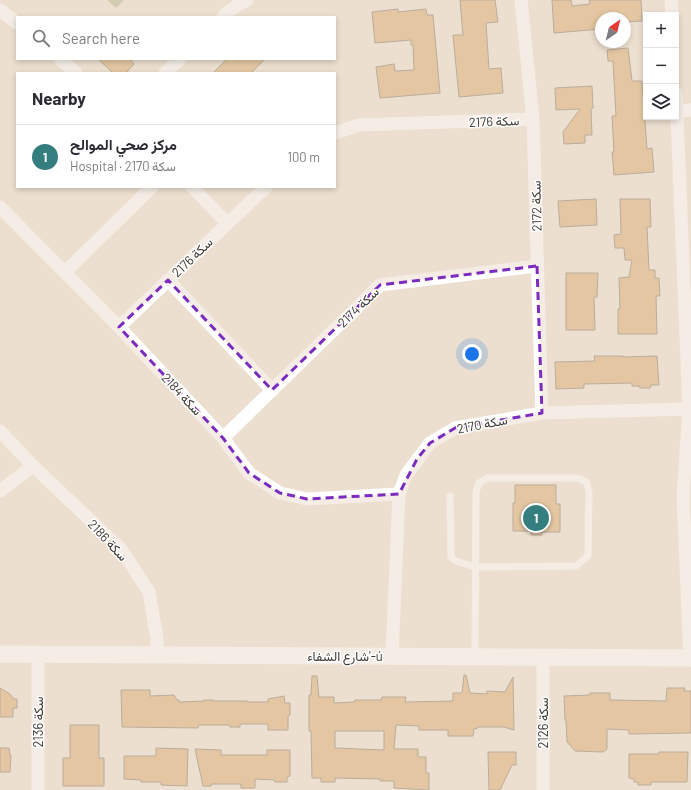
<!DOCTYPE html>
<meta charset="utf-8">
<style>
:root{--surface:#fff;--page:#f2f2f3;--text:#2b2b33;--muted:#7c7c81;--line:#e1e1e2;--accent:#357e80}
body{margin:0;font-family:Barlow,Vazirmatn,sans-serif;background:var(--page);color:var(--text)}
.controls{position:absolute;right:12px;top:12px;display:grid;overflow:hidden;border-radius:0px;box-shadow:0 2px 6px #0003}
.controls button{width:36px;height:36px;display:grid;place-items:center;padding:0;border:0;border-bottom:1px solid var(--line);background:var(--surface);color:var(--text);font:20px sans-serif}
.compass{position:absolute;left:595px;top:12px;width:36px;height:36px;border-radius:50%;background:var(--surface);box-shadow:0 2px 6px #0003;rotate:35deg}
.you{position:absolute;left:472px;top:354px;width:14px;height:14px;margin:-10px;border:3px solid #fff;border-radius:50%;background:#1a73e8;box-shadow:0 0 0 6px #1a73e833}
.badge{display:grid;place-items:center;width:26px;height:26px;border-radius:50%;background:var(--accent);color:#fff;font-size:13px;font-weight:700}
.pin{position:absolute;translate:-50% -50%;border:2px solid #fff;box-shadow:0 1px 4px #0006}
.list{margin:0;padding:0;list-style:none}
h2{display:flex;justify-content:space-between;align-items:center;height:52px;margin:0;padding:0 16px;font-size:17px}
h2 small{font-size:13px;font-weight:400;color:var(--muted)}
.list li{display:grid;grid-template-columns:26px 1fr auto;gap:12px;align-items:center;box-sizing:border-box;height:64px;padding:0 16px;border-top:1px solid var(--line)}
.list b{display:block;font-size:15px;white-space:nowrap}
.list p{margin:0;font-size:13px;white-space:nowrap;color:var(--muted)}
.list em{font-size:13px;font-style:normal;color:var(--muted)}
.icon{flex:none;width:22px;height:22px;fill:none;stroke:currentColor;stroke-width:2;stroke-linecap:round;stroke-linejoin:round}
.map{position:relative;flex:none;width:691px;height:790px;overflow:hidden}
.search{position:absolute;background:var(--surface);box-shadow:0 2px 6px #0003;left:16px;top:16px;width:320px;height:44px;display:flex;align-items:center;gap:10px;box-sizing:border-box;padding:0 14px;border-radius:0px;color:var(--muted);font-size:15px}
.panel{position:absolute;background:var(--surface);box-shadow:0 2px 6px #0003;left:16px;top:72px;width:320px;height:116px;border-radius:0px}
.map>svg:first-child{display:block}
.park{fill:url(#park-crowns)}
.building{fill:#daac6c;stroke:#7b7062;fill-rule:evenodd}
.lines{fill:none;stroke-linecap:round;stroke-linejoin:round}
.service{stroke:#fff;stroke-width:7}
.minor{stroke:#fff;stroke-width:13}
.tertiary{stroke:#fff;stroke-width:17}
.marked{fill:none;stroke:#7b2cbf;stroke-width:3;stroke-dasharray:8 5;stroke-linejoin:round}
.labels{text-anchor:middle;stroke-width:3;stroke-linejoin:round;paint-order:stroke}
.street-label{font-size:13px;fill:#3c3731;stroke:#fff}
</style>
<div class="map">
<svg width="691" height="790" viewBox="0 0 691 790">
<defs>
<pattern id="park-crowns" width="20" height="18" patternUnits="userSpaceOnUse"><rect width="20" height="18" fill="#b1b78a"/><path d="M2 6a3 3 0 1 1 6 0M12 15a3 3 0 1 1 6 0" fill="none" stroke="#919671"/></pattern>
</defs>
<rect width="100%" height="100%" fill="#ecdfcf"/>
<polygon class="park" points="107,0 124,0 116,8"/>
<g class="building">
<polygon points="460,0 495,0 498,22 486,23 489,69 501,68 503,93 459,97 453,35 463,35"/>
<polygon points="552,0 571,0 572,6 590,4 589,0 641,0 642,21 625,22 625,18 601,18 601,29 554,33"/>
<polygon points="398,9 398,12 426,9 427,15 433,15 440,93 380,98 376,67 394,64 395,71 414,70 413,45 411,45 411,40 375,43 372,12"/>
<polygon points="628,48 632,81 642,81 647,149 652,148 654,172 614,175 612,152 614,152 612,116 616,116 613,61 608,61 607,50"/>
<polygon points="98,59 130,59 134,64 126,73 113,73"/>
<polygon points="227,59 265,59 251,73 213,73"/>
<polygon points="592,86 593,108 591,109 592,135 585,135 585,143 564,144 563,132 580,109 556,110 555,88"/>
<polygon points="596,199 597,225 560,227 558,201"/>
<polygon points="620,199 650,199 651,227 647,227 649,270 655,270 655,278 659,278 660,296 656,296 657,334 618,334 618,309 620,309 619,278 629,277 632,260 625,260 624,248 615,248 614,235 621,234"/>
<polygon points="566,273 598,273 597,297 594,297 595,330 566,330"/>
<polygon points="594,356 623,356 623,357 657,356 659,385 651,385 650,388 640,388 639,386 632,386 632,383 584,384 584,388 556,389 555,362 595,361"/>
<polygon points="515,485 556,485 556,504 560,504 560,532 542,532 542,535 531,535 531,531 513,531 513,503 515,503"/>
<path d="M464,675H466L470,693L487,694V691L505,692L513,677L514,730L504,727H478V728L474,729L473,736H448V730H419V726L396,725L394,749H418V757H426V773H429V790L394,788V781H380V779L335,778V782H321V778H312L311,731H309V695H311L312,676H317L319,697H334V703L354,702L355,700H381L382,697H406L405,702L453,701V693H462ZM335,731H384V750L335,748Z"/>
<polygon points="0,688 10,694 14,699 17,699 17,708 13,708 13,717 0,717"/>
<polygon points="667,688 685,688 684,691 691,691 691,733 629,734 629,730 607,729 607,749 603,752 575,751 567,742 566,720 565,720 564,696 590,695 590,693 610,693 610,700 666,701"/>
<polygon points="121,690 150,690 150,696 174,695 177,700 179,700 179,702 204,701 204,700 214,700 214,701 247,701 248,702 268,702 268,699 284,696 285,703 290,703 290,715 288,716 288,730 268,730 268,724 240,724 240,727 230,727 230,725 199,725 198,728 122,727"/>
<polygon points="70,725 99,725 99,758 104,758 104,786 63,786 63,758 70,758"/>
<polygon points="0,748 9,748 10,755 11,755 10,772 0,772"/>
<polygon points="156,748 188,749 187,786 161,785 161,782 141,782 141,780 124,779 124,756 156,756"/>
<polygon points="195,749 221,750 221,755 267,755 267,750 290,750 290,776 287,777 287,782 275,782 274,780 255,779 255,788 241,788 241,784 211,784 211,786 203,786"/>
<polygon points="488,752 516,752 516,765 512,765 500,790 489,790"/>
<polygon points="659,752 688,752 687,782 651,782 651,785 638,785 638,782 634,782 634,779 629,778 629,754 659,754"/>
</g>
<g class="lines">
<polyline class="service" points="450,496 451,557 456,561 475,567 576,566 588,556 589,491 586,482 577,478 488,478 479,483 476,492 475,656"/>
<g class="minor">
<polyline points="521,0 533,119 542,413"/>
<polyline points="671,0 672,15"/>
<polyline points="0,10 17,23"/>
<polyline points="223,17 230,10 247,0"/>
<polyline points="60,59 76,73"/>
<polyline points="165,73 180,59"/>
<polyline points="676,93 689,409 683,496 690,658"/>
<polyline points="677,111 691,110"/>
<polyline points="335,133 359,125 533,119"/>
<polyline points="192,187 227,223"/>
<polyline points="0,207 119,327 223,438 249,473 280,493 307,499 399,494"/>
<polyline points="65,272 152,187"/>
<polyline points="168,280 272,390"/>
<polyline points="119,327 266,187"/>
<polyline points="0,431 33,466 121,549 149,592 157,639 157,655"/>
<polyline points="223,438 380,285 537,266"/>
<polyline points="0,491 33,466"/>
<polyline points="38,654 38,790"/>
<polyline points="392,656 399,494 406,475 430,443 455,428 542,413 689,409"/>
<polyline points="543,657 543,790"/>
</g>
<polyline class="tertiary" points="0,654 691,658"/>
</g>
<path d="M0 0H691V790H0ZM537,266L542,413L455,428L430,443L417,459L399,494L307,499L280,493L249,473L223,438L119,327L168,280L272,390L380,285Z" fill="#ecdfcf" fill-opacity=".55" fill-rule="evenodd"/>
<path class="marked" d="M537,266L542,413L455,428L430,443L417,459L399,494L307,499L280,493L249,473L223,438L119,327L168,280L272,390L380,285Z"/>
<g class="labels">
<g class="street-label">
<text transform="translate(494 121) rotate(-2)" y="5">سكة 2176</text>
<text transform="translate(536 206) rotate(-91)" y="5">سكة 2172</text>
<text transform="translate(192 257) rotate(-44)" y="5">سكة 2176</text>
<text transform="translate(358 307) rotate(-44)" y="5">سكة 2174</text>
<text transform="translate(182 394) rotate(47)" y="5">سكة 2184</text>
<text transform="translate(482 424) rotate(-11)" y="5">سكة 2170</text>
<text transform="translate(108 540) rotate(47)" y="5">سكة 2186</text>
<text x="345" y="661">شارع الشفاء'-ú</text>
<text transform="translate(38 722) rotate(-90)" y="5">سكة 2136</text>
<text transform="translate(543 723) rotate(-90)" y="5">سكة 2126</text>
</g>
</g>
</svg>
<div class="controls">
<button>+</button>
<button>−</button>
<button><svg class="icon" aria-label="layers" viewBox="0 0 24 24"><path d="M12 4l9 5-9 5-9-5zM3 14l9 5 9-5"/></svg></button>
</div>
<svg class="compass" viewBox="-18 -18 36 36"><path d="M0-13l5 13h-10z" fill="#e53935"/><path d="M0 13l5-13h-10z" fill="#7c7c81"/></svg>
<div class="you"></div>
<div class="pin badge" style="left:536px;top:518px">1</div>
<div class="search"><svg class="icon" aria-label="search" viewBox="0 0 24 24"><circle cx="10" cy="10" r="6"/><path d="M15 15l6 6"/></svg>Search here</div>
<section class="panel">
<h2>Nearby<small></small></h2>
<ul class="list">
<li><span class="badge">1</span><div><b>مركز صحي الموالح</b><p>Hospital · سكة 2170</p></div><em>100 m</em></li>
</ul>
</section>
</div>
